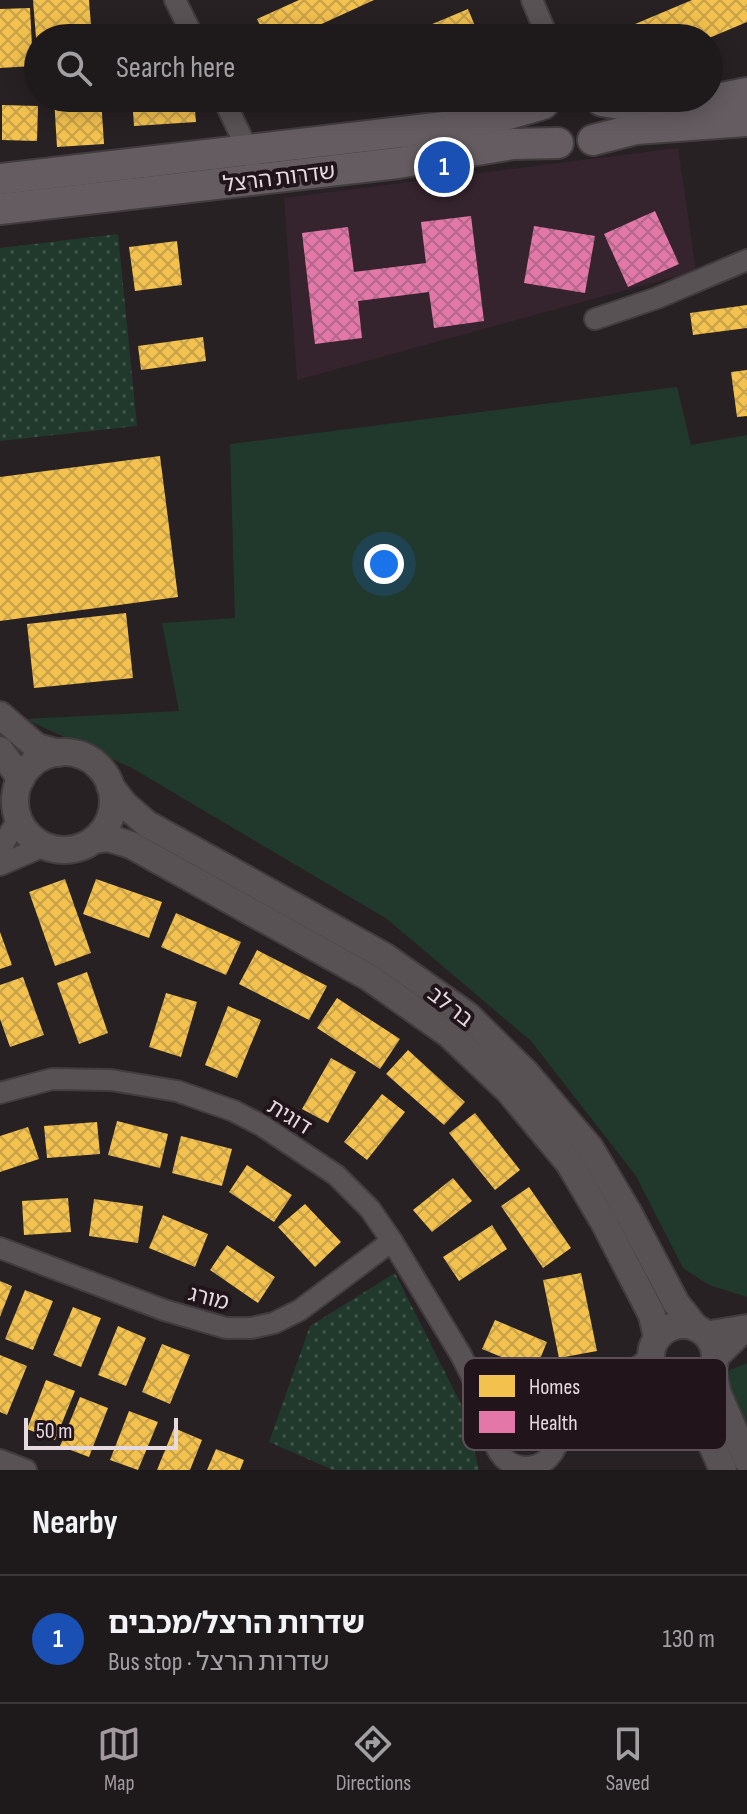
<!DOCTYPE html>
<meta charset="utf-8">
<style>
:root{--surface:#1e191b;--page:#262224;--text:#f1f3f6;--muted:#a1a0a3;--line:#3c383a;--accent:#a2999e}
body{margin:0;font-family:"Sofia Sans Condensed","Noto Sans Hebrew",sans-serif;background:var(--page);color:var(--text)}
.scale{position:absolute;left:24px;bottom:20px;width:154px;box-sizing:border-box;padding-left:8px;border:4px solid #e4dadf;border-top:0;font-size:22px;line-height:28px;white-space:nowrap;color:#e4dadf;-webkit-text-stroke:6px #21151b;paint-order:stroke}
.you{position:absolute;left:384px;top:564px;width:28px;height:28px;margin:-20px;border:6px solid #fff;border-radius:50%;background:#1a73e8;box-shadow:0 0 0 12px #1a73e833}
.badge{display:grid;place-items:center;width:52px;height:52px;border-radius:50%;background:var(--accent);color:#fff;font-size:26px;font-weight:700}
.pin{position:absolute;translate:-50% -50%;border:4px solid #fff;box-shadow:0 2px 8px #0006}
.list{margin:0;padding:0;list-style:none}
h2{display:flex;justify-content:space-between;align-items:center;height:104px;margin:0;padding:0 32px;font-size:34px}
h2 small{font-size:26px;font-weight:400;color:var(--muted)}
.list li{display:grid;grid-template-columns:52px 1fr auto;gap:24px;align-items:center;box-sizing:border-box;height:128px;padding:0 32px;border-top:2px solid var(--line)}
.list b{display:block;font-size:30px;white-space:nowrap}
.list p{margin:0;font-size:26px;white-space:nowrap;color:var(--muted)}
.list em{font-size:26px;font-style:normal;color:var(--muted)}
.icon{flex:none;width:44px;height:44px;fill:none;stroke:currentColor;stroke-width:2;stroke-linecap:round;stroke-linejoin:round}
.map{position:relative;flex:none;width:747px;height:1470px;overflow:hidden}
.search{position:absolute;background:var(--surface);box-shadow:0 4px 20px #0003;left:24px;right:24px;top:24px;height:88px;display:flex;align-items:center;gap:20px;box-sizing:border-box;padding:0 28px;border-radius:44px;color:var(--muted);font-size:30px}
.sheet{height:232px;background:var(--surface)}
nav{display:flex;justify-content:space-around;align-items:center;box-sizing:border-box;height:112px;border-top:2px solid var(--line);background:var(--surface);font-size:22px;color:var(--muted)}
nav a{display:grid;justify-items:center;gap:4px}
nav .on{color:var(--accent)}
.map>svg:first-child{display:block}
.built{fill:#35242d}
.green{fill:#21382c}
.park{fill:url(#park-dots)}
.homes{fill:url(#homes-cross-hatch)}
.health{fill:url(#health-cross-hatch)}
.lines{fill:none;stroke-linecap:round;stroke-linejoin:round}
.minor-casing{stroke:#423c3f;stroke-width:24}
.tertiary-casing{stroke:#423c3f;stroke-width:30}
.secondary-casing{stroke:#423c3f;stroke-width:34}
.minor{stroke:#585254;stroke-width:20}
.tertiary{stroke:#585254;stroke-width:26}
.secondary{stroke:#645c60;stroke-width:30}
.labels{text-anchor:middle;stroke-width:8;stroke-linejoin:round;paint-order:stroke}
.street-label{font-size:22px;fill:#e4dadf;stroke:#21151b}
.key{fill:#21151b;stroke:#5c5056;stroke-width:2}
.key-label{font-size:22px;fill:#e4dadf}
</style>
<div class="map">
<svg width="747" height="1470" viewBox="0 0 747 1470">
<defs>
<pattern id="park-dots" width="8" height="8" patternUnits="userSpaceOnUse" patternTransform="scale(2)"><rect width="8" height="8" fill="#21382c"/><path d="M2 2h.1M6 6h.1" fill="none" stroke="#41544a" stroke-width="1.8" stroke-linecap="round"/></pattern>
<pattern id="homes-cross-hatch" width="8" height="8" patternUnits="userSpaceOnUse" patternTransform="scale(2)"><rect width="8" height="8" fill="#f2c14e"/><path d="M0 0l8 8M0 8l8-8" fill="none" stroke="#c6a14b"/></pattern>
<pattern id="health-cross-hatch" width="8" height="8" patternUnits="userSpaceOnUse" patternTransform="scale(2)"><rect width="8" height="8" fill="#e377a8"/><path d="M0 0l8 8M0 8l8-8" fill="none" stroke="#b3678a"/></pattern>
</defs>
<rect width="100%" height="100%" fill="#282124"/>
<polygon class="built" points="678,148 696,271 297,380 284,198"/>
<g class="green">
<polygon points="677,387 691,445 747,435 747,1297 709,1285 683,1268 636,1176 531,1041 387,919 132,768 25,719 179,711 162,623 235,618 230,444"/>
<polygon points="747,1363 747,1424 725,1372"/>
</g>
<g class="park">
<polygon points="118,234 137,426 0,441 0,248"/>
<polygon points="395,1273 466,1414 479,1470 333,1470 269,1442 310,1326"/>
</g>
<g class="homes">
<polygon points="33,0 89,0 92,38 36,38"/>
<polygon points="299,0 374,0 291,38 266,38 257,19"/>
<polygon points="692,0 747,0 747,22 709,38 632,38 628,27"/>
<polygon points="30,8 33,66 0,68 0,9"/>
<polygon points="468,9 480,38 399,38"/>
<polygon points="54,98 101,98 104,144 57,147"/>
<polygon points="132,98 194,98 196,122 134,126"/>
<polygon points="305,98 344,98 311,112"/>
<polygon points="2,105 38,106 37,141 2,140"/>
<polygon points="177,241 182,285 135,291 129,247"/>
<polygon points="747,305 747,328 693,335 690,313"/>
<polygon points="203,337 206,361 141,370 138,346"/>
<polygon points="747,370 747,416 737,417 731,372"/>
<polygon points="160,456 178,597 0,621 0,477"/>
<polygon points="126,613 133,678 34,688 27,624"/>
<polygon points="65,879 91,953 55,966 29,892"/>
<polygon points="96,879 162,902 149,938 83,914"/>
<polygon points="176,913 241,942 226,975 161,947"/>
<polygon points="0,932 12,965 0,969"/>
<polygon points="257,950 327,986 309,1020 239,984"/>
<polygon points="87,972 108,1033 79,1044 57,983"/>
<polygon points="23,977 44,1035 10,1047 0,1019 0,985"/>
<polygon points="166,993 197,1002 181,1057 149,1047"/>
<polygon points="337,998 400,1039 380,1069 317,1028"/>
<polygon points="228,1006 261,1020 237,1078 205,1065"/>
<polygon points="408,1050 465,1102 444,1125 386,1074"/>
<polygon points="331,1058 356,1072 328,1123 302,1109"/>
<polygon points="382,1094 405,1112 367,1160 344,1142"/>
<polygon points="475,1113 520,1170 495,1190 449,1133"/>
<polygon points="117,1121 168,1134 160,1168 108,1155"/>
<polygon points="97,1122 100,1154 47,1158 44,1126"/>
<polygon points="28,1127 39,1159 0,1172 0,1136"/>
<polygon points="181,1136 232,1149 222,1186 172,1173"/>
<polygon points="247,1165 292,1195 274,1222 229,1192"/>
<polygon points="453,1178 472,1201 432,1232 413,1210"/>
<polygon points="529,1187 571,1248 543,1268 501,1206"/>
<polygon points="68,1198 71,1232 24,1235 22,1201"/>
<polygon points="94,1199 143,1206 138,1243 89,1236"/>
<polygon points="305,1204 341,1242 315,1267 278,1227"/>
<polygon points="163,1215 208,1234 195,1267 149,1248"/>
<polygon points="492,1225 507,1249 459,1281 443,1257"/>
<polygon points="227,1245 275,1277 258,1303 210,1270"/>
<polygon points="581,1273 597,1351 559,1358 543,1280"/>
<polygon points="0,1281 12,1286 0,1317"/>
<polygon points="25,1290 53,1301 33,1350 5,1339"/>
<polygon points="73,1307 101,1318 81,1367 53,1355"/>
<polygon points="495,1320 547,1342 535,1371 482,1349"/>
<polygon points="118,1326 146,1338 126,1386 98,1375"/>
<polygon points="162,1344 190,1355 170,1404 142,1392"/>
<polygon points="0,1355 27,1366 7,1415 0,1412"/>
<polygon points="46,1380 75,1391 55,1440 27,1429"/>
<polygon points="80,1397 108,1408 89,1457 60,1446"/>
<polygon points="129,1411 158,1422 138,1470 110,1460"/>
<polygon points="174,1428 202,1440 190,1470 157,1470"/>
<polygon points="216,1449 244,1460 240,1470 207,1470"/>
</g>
<g class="health">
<polygon points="655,211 679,264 628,287 604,234"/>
<polygon points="471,216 484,321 434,328 429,292 358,301 362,338 315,344 302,233 348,227 354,272 426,263 421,222"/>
<polygon points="534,226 595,236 585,293 524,283"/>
</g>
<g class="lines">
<g class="minor-casing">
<g id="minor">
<polyline points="175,0 194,38"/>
<polyline points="532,0 548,38"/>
<polyline points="223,98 252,159"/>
<polyline points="595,319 657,298 747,260"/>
<polyline points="0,850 18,819"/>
<polyline points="0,865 44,846"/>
<polyline points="0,1093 52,1079 111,1080 177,1091 234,1111 261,1125 336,1175 370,1209 392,1241 461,1355 486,1405 494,1432"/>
<polyline points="0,1248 164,1310 226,1328 251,1328 274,1323 300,1310 392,1241"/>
<polyline points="704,1332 747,1325"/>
<polyline points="714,1362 747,1330"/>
<circle cx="526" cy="1435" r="32"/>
<path d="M540,1406C582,1402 619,1384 650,1357"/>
<path d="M557,1443C588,1414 632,1393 674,1388"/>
<polyline points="0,1460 26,1470"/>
</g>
</g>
<g class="tertiary-casing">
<g id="tertiary">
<polyline points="0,715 37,747 59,753"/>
<polyline points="0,750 21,779"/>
<circle cx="64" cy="801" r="49"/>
<polyline points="110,786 124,804 147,824 384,956 467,1015 526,1073 590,1148 628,1212 676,1303 695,1327"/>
<polyline points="95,840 108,838 131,845 370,978 450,1035 508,1090 569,1163 605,1224 652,1315 657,1337"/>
<circle cx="683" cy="1357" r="32"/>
<polyline points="712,1369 718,1394 747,1460"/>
<polyline points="683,1389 694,1404 723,1470"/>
</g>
</g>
<g class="secondary-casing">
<g id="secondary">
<polyline points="602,101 650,109 682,106 747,93"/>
<polyline points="593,140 636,129 747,121"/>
<polyline points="0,179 478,123 543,104"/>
<polyline points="0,209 398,163 513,144 558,143"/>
</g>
</g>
<use href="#minor" class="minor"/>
<use href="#tertiary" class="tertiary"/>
<use href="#secondary" class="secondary"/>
</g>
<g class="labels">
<g class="street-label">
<text transform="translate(279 177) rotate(-7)" y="8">שדרות הרצל</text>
<text transform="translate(451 1006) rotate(38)" y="8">בר לב</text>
<text transform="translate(290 1116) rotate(32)" y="8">דוגית</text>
<text transform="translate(209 1297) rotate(14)" y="8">מורג</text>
</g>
</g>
<rect x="463" y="1358" width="264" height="92" rx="12" class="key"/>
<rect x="479" y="1375" width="36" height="22" fill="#f2c14e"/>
<rect x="479" y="1411" width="36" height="22" fill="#e377a8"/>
<g class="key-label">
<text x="529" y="1394">Homes</text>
<text x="529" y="1430">Health</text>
</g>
</svg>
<div class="scale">50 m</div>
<div class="you"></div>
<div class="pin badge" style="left:444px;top:167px;background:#1a4fb4">1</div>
<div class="search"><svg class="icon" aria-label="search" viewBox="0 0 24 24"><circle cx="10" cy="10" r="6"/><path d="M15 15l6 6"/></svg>Search here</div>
</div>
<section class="sheet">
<h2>Nearby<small></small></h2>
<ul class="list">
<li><span class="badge" style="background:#1a4fb4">1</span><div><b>שדרות הרצל/מכבים</b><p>Bus stop · שדרות הרצל</p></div><em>130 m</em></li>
</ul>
</section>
<nav>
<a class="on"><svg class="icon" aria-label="map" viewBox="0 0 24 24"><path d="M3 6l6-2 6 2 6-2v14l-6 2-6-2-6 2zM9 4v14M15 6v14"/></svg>Map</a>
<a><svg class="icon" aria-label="directions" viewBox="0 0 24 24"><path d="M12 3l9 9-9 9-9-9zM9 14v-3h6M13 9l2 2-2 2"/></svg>Directions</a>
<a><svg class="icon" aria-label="saved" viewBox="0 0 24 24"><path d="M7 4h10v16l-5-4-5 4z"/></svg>Saved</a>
</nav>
